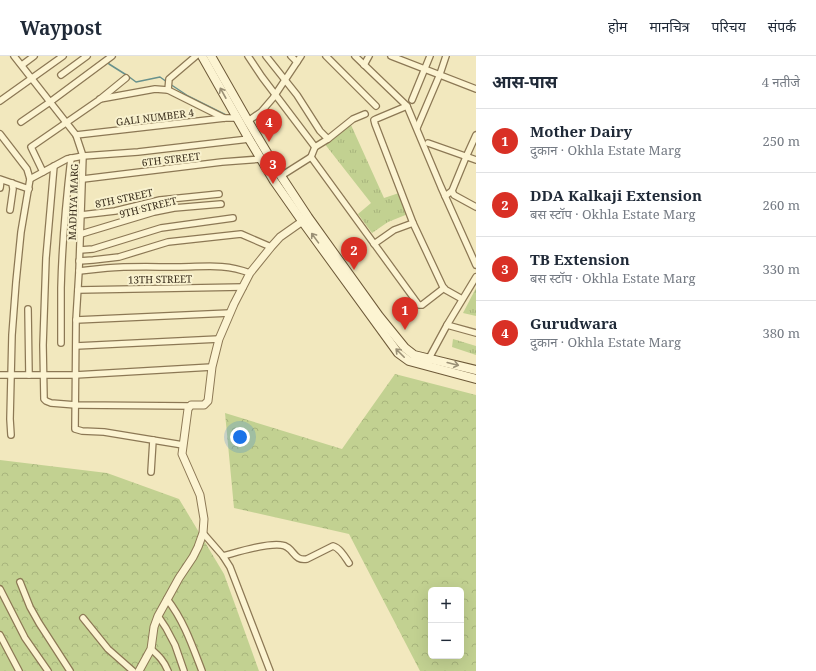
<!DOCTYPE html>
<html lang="hi">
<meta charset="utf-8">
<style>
:root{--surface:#fff;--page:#f2f2f3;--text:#1f2937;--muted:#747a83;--line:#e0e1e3;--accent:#d93025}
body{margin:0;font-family:"Noto Serif","Noto Sans Devanagari",serif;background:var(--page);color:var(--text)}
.controls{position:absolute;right:12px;bottom:12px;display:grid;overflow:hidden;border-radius:6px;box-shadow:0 4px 16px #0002}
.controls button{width:36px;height:36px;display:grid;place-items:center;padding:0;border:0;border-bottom:1px solid var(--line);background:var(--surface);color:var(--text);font:20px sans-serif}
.you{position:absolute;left:240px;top:381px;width:14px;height:14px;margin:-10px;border:3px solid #fff;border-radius:50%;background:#1a73e8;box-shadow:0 0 0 6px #1a73e833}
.badge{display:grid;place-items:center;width:26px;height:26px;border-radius:50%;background:var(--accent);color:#fff;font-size:13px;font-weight:700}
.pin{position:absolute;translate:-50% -33px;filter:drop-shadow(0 1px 2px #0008)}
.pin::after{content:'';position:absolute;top:21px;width:14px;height:12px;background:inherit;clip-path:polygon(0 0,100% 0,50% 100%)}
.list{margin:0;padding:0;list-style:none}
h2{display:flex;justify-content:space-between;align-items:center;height:52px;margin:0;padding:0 16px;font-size:17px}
h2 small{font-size:13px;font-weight:400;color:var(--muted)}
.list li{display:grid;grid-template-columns:26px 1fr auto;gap:12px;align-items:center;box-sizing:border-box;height:64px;padding:0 16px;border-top:1px solid var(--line)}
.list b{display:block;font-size:15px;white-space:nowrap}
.list p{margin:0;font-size:13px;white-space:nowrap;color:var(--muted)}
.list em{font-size:13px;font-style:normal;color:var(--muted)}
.map{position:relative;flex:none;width:476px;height:615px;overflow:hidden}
header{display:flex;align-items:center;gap:24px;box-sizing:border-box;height:56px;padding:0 20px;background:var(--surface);border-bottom:1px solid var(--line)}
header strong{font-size:19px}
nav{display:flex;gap:22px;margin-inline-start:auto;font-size:14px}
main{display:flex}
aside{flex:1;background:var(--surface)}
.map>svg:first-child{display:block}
.forest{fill:url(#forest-crowns);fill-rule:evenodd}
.park{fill:url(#park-tufts)}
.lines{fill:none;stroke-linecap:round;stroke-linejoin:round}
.stream{stroke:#68918c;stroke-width:1.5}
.minor-casing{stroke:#8c7855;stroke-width:8}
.tertiary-casing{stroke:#8c7855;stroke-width:9}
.secondary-casing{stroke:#6d5938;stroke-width:10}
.minor{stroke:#fcf4d2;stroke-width:5.5}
.tertiary{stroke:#fcf4d2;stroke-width:7}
.secondary{stroke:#fcf4d2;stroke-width:8}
.oneway{stroke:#9a9076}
.labels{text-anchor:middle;stroke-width:4;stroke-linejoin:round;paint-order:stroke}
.street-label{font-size:10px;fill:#392d1b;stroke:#f8f1ce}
</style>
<header>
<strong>Waypost</strong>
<nav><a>होम</a><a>मानचित्र</a><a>परिचय</a><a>संपर्क</a></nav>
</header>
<main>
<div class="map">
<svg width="476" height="615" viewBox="0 0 476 615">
<defs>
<pattern id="forest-crowns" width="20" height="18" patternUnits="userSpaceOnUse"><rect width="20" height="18" fill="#c2d191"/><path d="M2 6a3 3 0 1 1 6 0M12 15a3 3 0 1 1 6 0" fill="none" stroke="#a7b47c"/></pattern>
<pattern id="park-tufts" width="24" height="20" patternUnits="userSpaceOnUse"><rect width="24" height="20" fill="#c2d191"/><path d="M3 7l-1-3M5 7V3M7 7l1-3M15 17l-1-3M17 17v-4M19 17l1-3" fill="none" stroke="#a7b47c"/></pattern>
</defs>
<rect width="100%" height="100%" fill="#f2e8be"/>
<g class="forest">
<path d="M395,318L476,339V615H420L349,478L234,452L225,357L342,393ZM431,534H461V600H431Z"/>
<polygon points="0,404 107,417 179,443 224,518 259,615 0,615"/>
</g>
<g class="park">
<polygon points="351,69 384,142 399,137 408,158 388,166 372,177 358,158 371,147 324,87 338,76"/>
<polygon points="476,232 476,260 463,257"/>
<polygon points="453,283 476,290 476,299 452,291"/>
</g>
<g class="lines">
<g class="stream">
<polyline points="108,5 109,8 128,20 136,26 160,21 167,26"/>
<polyline points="170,28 188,40 228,60"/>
</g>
<g class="minor-casing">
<g id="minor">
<polyline points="14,0 76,79 83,100 79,215 76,264 75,373 82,375 104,376 183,389"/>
<polyline points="248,0 262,21 315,91"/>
<polyline points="266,0 297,39 320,75 328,83"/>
<polyline points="291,0 297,6"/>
<polyline points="326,0 376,50"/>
<polyline points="355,0 407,50 441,131 476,209"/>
<polyline points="391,0 476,33"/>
<polyline points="22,9 34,0"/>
<polyline points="364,9 369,0"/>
<polyline points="61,19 87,0"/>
<polyline points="168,34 169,23 196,0"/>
<polyline points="100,43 155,33 168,34 224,62"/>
<polyline points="412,44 430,0"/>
<polyline points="0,45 63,0"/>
<polyline points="407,50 376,63 374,64 375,68 413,167 443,231 446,234 462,243"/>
<polyline points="248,65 261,56 273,42 301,0"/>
<polyline points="21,66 50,46 112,0"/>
<polyline points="417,72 440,18 446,0"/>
<polyline points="0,78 27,113 30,123 21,176 16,226 12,279 10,363 11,379"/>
<polyline points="76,79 225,62 236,62"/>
<polyline points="428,87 476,104"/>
<polyline points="311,101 418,248 419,249 422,249 444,232"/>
<polyline points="54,110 46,202 43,289 44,343 46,345 51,347 76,349 190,350"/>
<polyline points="43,116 31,91 99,44 126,22"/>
<polyline points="281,120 311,101 315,91 328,83 353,63 365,58"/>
<polyline points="0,123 29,133"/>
<polyline points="30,123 67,103 83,100 138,96 249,83"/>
<polyline points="83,123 222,106 261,103"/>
<polyline points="0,132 1,124"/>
<polyline points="452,135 454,139 476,151"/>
<polyline points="445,140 452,135 466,101 476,79"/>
<polyline points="10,154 13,133 12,127"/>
<polyline points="81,159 115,155 160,144 219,138"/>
<polyline points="81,178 154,156 174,152 221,148"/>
<polyline points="374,188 394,174 413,167"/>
<polyline points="80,194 93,193 161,172 233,162"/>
<polyline points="79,205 93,204 119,201 168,186 241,178 271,191"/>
<path d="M79,215C88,214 98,213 107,212C130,210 154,211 177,211C205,211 223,207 250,217"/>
<polyline points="78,234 243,231"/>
<polyline points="28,253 29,319"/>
<polyline points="76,264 230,257"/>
<polyline points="447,269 476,277"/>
<path d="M61,287C61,269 61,250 61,232C62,188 66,145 71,102"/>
<polyline points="76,290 219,283"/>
<polyline points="427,306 447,269 476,221"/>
<polyline points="0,319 75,319 212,311"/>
<polyline points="151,416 153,384"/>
<polyline points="203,477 223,500 230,511 270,615"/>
<path d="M223,500C238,496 266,487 281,489C294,490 293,506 307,503L333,490C340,492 345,501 349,507"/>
<polyline points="20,526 30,551 39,567 70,615"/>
<polyline points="0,533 25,582 48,615"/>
<path d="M167,543C184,565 192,589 202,615"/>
<polyline points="158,560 166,572 175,589 184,615"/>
<polyline points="83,562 108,593 133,615"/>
<polyline points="0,579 19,615"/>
<path d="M151,593C159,600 164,605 168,615"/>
</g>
</g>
<g class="tertiary-casing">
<polyline id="tertiary" points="139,615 151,593 154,571 158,560 179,522 193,501 198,491 203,477 204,463 200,439 182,398 188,353 191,349 204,349 208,345 212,311 219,283 234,248 250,217 271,191 280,181 307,162"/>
</g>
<g class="secondary-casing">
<g id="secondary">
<polyline points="202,0 249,83 274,125 302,165 398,297 409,305 476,323"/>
<polyline points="211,0 248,65 281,120 308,161 379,260 405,292 414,299 476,314"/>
</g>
</g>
<use href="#minor" class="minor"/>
<use href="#tertiary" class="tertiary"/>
<use href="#secondary" class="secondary"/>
</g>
<defs><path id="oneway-shaft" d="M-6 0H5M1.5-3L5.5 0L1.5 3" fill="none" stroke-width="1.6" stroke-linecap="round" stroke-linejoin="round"/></defs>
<g class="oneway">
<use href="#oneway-shaft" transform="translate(223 37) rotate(-119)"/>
<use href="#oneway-shaft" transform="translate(315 182) rotate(-126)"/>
<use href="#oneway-shaft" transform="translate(400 297) rotate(-135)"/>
<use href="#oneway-shaft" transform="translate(453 308) rotate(14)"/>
</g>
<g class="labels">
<g class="street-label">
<text transform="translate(155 61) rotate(-7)" y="4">GALI NUMBER 4</text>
<text transform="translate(171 103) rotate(-7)" y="4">6TH STREET</text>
<text transform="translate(124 142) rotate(-12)" y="4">8TH STREET</text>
<text transform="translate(73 146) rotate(-88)" y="4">MADHYA MARG</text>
<text transform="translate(148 151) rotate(-14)" y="4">9TH STREET</text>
<text transform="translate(160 223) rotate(-1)" y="4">13TH STREET</text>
</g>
</g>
</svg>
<div class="controls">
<button>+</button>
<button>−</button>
</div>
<div class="you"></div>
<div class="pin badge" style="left:405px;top:274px">1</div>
<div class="pin badge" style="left:354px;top:214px">2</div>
<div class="pin badge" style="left:273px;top:128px">3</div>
<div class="pin badge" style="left:269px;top:86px">4</div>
</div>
<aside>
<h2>आस-पास<small>4 नतीजे</small></h2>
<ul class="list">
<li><span class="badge">1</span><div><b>Mother Dairy</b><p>दुकान · Okhla Estate Marg</p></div><em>250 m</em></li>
<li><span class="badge">2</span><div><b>DDA Kalkaji Extension</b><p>बस स्टॉप · Okhla Estate Marg</p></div><em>260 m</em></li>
<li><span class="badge">3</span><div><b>TB Extension</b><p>बस स्टॉप · Okhla Estate Marg</p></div><em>330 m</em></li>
<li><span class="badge">4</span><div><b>Gurudwara</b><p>दुकान · Okhla Estate Marg</p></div><em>380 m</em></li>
</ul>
</aside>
</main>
